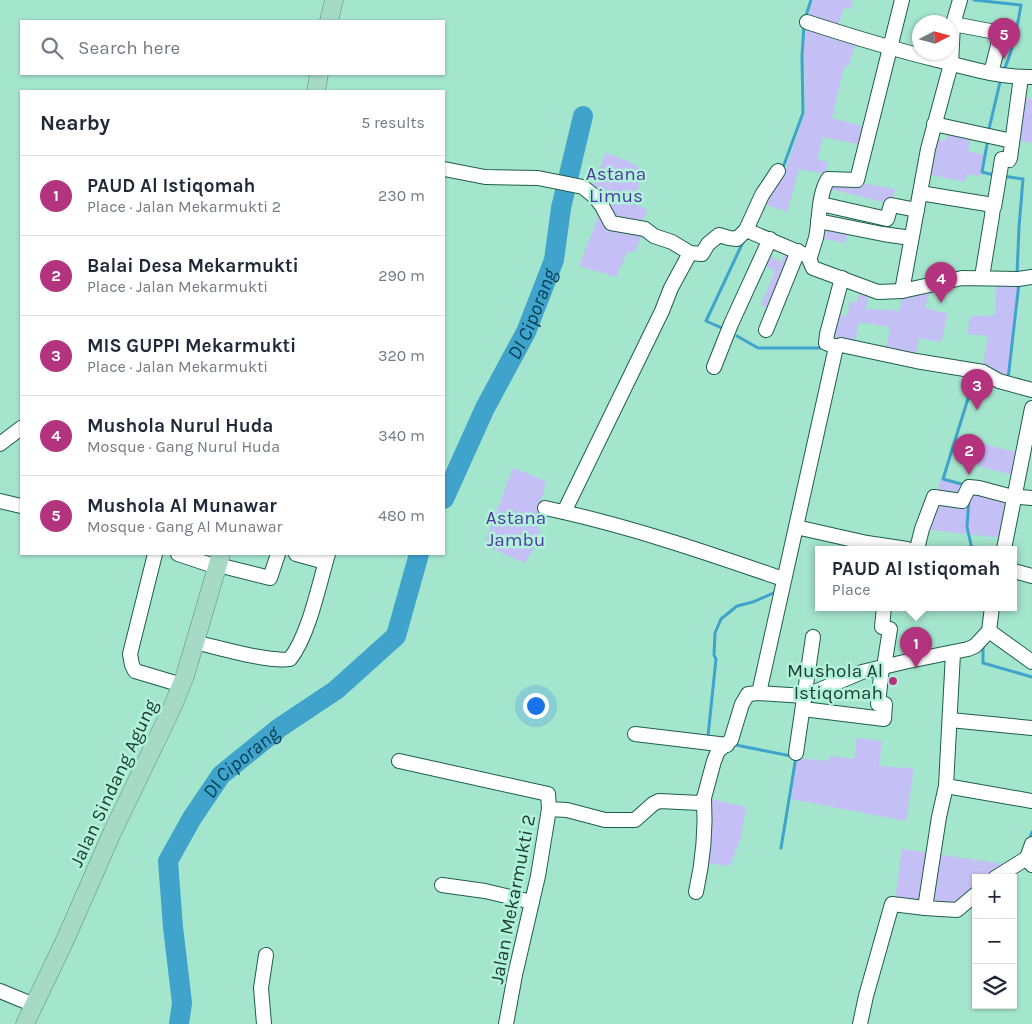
<!DOCTYPE html>
<meta charset="utf-8">
<style>
:root{--surface:#fff;--page:#f6f6f7;--text:#1f2937;--muted:#747a83;--line:#e0e1e3;--accent:#b4337e}
body{margin:0;font-family:Karla,sans-serif;background:var(--page);color:var(--text)}
.controls{position:absolute;right:15px;bottom:15px;display:grid;overflow:hidden;border-radius:0px;box-shadow:0 1px 4px #0004}
.controls button{width:45px;height:45px;display:grid;place-items:center;padding:0;border:0;border-bottom:1px solid var(--line);background:var(--surface);color:var(--text);font:25px sans-serif}
.compass{position:absolute;left:912px;top:15px;width:45px;height:45px;border-radius:50%;background:var(--surface);box-shadow:0 1px 4px #0004;rotate:84deg}
.you{position:absolute;left:535px;top:705px;width:18px;height:18px;margin:-12px;border:4px solid #fff;border-radius:50%;background:#1a73e8;box-shadow:0 0 0 8px #1a73e833}
.badge{display:grid;place-items:center;width:32px;height:32px;border-radius:50%;background:var(--accent);color:#fff;font-size:16px;font-weight:700}
.pin{position:absolute;translate:-50% -41px;filter:drop-shadow(0 1px 2px #0008)}
.pin::after{content:'';position:absolute;top:26px;width:18px;height:15px;background:inherit;clip-path:polygon(0 0,100% 0,50% 100%)}
.popup{position:absolute;left:815px;top:546px;width:202px;height:65px;box-sizing:border-box;display:grid;place-content:center;border-radius:0px;background:var(--surface);filter:drop-shadow(0 1px 4px #0005);font-size:16px;white-space:nowrap;color:var(--muted)}
.popup b{font-size:19px;color:var(--text)}
.popup::after{content:'';position:absolute;left:50%;top:100%;margin-left:-10px;border:10px solid transparent;border-top-color:var(--surface)}
.list{margin:0;padding:0;list-style:none}
h2{display:flex;justify-content:space-between;align-items:center;height:65px;margin:0;padding:0 20px;font-size:21px}
h2 small{font-size:16px;font-weight:400;color:var(--muted)}
.list li{display:grid;grid-template-columns:32px 1fr auto;gap:15px;align-items:center;box-sizing:border-box;height:80px;padding:0 20px;border-top:1px solid var(--line)}
.list b{display:block;font-size:19px;white-space:nowrap}
.list p{margin:0;font-size:16px;white-space:nowrap;color:var(--muted)}
.list em{font-size:16px;font-style:normal;color:var(--muted)}
.icon{flex:none;width:28px;height:28px;fill:none;stroke:currentColor;stroke-width:2;stroke-linecap:round;stroke-linejoin:round}
.map{position:relative;flex:none;width:1032px;height:1024px;overflow:hidden}
.search{position:absolute;background:var(--surface);box-shadow:0 1px 4px #0004;left:20px;top:20px;width:425px;height:55px;display:flex;align-items:center;gap:12px;box-sizing:border-box;padding:0 18px;border-radius:0px;color:var(--muted);font-size:19px}
.panel{position:absolute;background:var(--surface);box-shadow:0 1px 4px #0004;left:20px;top:90px;width:425px;height:465px;border-radius:0px}
.map>svg:first-child{display:block}
.green{fill:#c4bff5}
.lines{fill:none;stroke-linecap:round;stroke-linejoin:round}
.stream{stroke:#40a3cc;stroke-width:3}
.river{stroke:#40a3cc;stroke-width:20}
.minor-casing{stroke:#1e5f4b;stroke-width:16}
.major-casing{stroke:#52927b;stroke-width:19}
.minor{stroke:#fff;stroke-width:14}
.major{stroke:#a7d9c7;stroke-width:18}
.poi-dot{fill:#b4337e;stroke:#b1f3da;stroke-width:2}
.labels{text-anchor:middle;stroke-width:5;stroke-linejoin:round;paint-order:stroke}
.park-label{font-size:19px;fill:#5338a5;stroke:#b1f3da}
.poi-label{font-size:19px;fill:#223d33;stroke:#b1f3da;text-anchor:end}
.street-label{font-size:19px;fill:#223d33;stroke:#b1f3da}
.water-label{font-size:20px;font-style:italic;fill:#044055;stroke:#b1f3da}
</style>
<div class="map">
<svg width="1032" height="1024" viewBox="0 0 1032 1024">
<rect width="100%" height="100%" fill="#a4e5cd"/>
<g class="green">
<polygon points="813,0 853,0 850,9 844,8 837,29 808,21"/>
<polygon points="807,25 857,40 848,67 844,66 832,118 866,127 862,145 823,137 817,160 828,162 826,174 799,169 787,212 762,203 787,166 805,113 804,45"/>
<polygon points="1020,98 1032,99 1032,143 1014,140"/>
<polygon points="950,129 971,135 968,151 984,155 980,176 967,174 965,182 926,174 933,139 946,141"/>
<polygon points="606,153 635,164 641,170 639,186 632,203 648,210 640,225 613,221 593,191 593,184"/>
<polygon points="830,182 860,183 895,189 891,204 826,188"/>
<polygon points="601,210 643,232 635,252 627,252 616,277 579,266"/>
<polygon points="821,222 849,228 845,243 818,237"/>
<polygon points="787,249 796,252 773,310 761,305 775,271 761,264 765,254 781,262"/>
<polygon points="996,281 1018,283 1007,380 982,370 988,336 967,334 970,317 995,315"/>
<polygon points="931,287 925,308 948,314 941,342 919,338 916,359 886,352 890,327 859,322 854,346 836,346 827,335 834,313 847,316 850,302 857,302 861,289 869,291 866,309 900,311 902,293"/>
<polygon points="984,444 1019,453 1013,475 978,466"/>
<polygon points="513,468 546,481 540,506 539,539 525,563 484,545"/>
<polygon points="941,480 1011,499 1004,538 920,529 936,496"/>
<polygon points="857,738 882,741 879,766 914,769 906,821 791,799 797,758 829,761 830,756 854,759"/>
<polygon points="707,798 746,807 741,837 730,866 704,863"/>
<polygon points="902,849 1010,865 991,878 976,878 976,891 956,907 895,901"/>
</g>
<g class="lines">
<g class="stream">
<path d="M974,0L1021,5C1017,28 1013,51 1003,72"/>
<polyline points="805,19 811,0"/>
<polyline points="988,133 1001,78"/>
<polyline points="988,139 982,172 994,175"/>
<polyline points="782,170 803,113 802,56 804,25"/>
<polyline points="1003,176 1023,179 1019,227 1017,275"/>
<polyline points="724,329 706,321 743,242"/>
<polyline points="737,336 758,348 826,348"/>
<polyline points="1008,379 1019,283"/>
<polyline points="965,485 943,479 975,376"/>
<polyline points="969,498 967,527 972,549"/>
<polyline points="983,644 983,663 1032,677"/>
<polyline points="710,738 708,736 716,659 714,655 715,633 721,619 737,606 753,602 778,591"/>
<polyline points="736,745 796,757 781,848"/>
<polyline points="1029,841 1032,832"/>
</g>
<g class="river">
<path id="s1" d="M444,499L485,408L526,332L554,260L561,208L583,116"/>
<path id="s2" d="M179,1024L182,1003L173,927L168,861L192,818L221,775L279,728L336,690L396,636L419,554"/>
</g>
<g class="minor-casing">
<g id="minor">
<path d="M807,22C850,36 893,49 937,60C968,68 1000,78 1032,77"/>
<polyline points="953,24 1001,33"/>
<polyline points="991,73 1003,26"/>
<polyline points="934,124 1012,141"/>
<polyline points="444,169 485,177 538,178 583,187 594,196 602,206 611,223 645,229 654,236 672,242 690,253 671,288 662,311 564,512"/>
<polyline points="920,193 993,205 992,216 982,277"/>
<polyline points="821,204 887,219 891,205 917,210"/>
<polyline points="994,207 1002,159 1009,160 1010,158 1021,77"/>
<polyline points="818,221 883,234 911,238"/>
<polyline points="746,230 762,195 778,171"/>
<polyline points="690,253 702,254 708,244 719,235 729,238 737,239 746,230 810,257 810,261 813,268 878,292 902,291 962,278 1018,279 1032,277"/>
<path d="M810,257C812,251 814,244 816,238C820,218 818,196 828,179L857,180L902,0"/>
<polyline points="902,291 928,149 951,64 953,24 960,0"/>
<polyline points="766,330 798,251"/>
<polyline points="836,347 841,345 916,361 983,372 999,381 1032,390"/>
<polyline points="714,367 731,324 770,239"/>
<polyline points="0,444 21,428"/>
<polyline points="0,501 21,506"/>
<path d="M545,508C626,525 705,552 783,579"/>
<polyline points="796,527 867,543 907,549"/>
<polyline points="917,549 922,529 934,497 962,501 969,487 979,488 1009,496 1032,498"/>
<polyline points="1004,549 1032,408"/>
<polyline points="155,554 130,654 132,665 135,671 182,685"/>
<polyline points="178,554 217,567"/>
<polyline points="296,554 325,562"/>
<polyline points="218,565 270,578 278,554"/>
<polyline points="1014,571 1032,576"/>
<polyline points="884,607 882,627 890,629 884,667"/>
<polyline points="992,607 989,631 1032,662"/>
<path d="M194,642C217,647 270,663 290,659C309,635 319,584 328,554"/>
<polyline points="953,653 946,786 939,817 925,908 957,910 976,894"/>
<polyline points="759,693 836,347 826,343 827,334 842,278"/>
<polyline points="803,709 884,719 885,704 878,704 882,667"/>
<polyline points="950,720 1032,728"/>
<polyline points="635,734 727,745"/>
<polyline points="796,753 813,637"/>
<polyline points="399,761 548,794 549,809"/>
<polyline points="946,786 1032,801"/>
<polyline points="1032,865 1027,858 1032,844"/>
<polyline points="995,878 1027,858"/>
<polyline points="442,885 485,891 532,902"/>
<path d="M696,892C703,861 706,831 704,798"/>
<polyline points="0,991 34,1005"/>
<polyline points="264,1024 261,988 266,955"/>
<polyline points="506,1024 515,975 538,876 549,809 567,810 605,820 635,820 653,804 659,801 700,803 704,798 714,761 718,751 731,740 742,704 748,694 759,693 805,696 862,672 904,662 968,649 975,646 989,631"/>
<polyline points="860,1024 866,996 892,904 925,908"/>
</g>
</g>
<g class="major-casing">
<g id="major">
<polyline points="329,21 334,0"/>
<polyline points="316,91 319,74"/>
<polyline points="25,1024 66,938 112,833 172,708 185,676 221,554"/>
</g>
</g>
<use href="#minor" class="minor"/>
<use href="#major" class="major"/>
</g>
<circle class="poi-dot" cx="893" cy="681" r="5"/>
<g class="labels">
<g class="park-label">
<text x="616" y="180">Astana<tspan x="616" dy="22">Limus</tspan></text>
<text x="516" y="524">Astana<tspan x="516" dy="22">Jambu</tspan></text>
</g>
<g class="poi-label">
<text x="883" y="677">Mushola Al<tspan x="883" dy="22">Istiqomah</tspan></text>
</g>
<g class="street-label">
<text transform="translate(113 783) rotate(-65)" y="7">Jalan Sindang Agung</text>
<text transform="translate(512 899) rotate(-79)" y="7">Jalan Mekarmukti 2</text>
</g>
<g class="water-label">
<text dy="7" stroke="none"><textPath href="#s1" startOffset="205">DI Ciporang</textPath></text>
<text dy="7" stroke="none"><textPath href="#s2" startOffset="288">DI Ciporang</textPath></text>
</g>
</g>
</svg>
<div class="controls">
<button>+</button>
<button>−</button>
<button><svg class="icon" aria-label="layers" viewBox="0 0 24 24"><path d="M12 4l9 5-9 5-9-5zM3 14l9 5 9-5"/></svg></button>
</div>
<svg class="compass" viewBox="-18 -18 36 36"><path d="M0-13l5 13h-10z" fill="#e53935"/><path d="M0 13l5-13h-10z" fill="#747a83"/></svg>
<div class="you"></div>
<div class="pin badge" style="left:916px;top:668px">1</div>
<div class="popup"><b>PAUD Al Istiqomah</b>Place</div>
<div class="pin badge" style="left:969px;top:475px">2</div>
<div class="pin badge" style="left:977px;top:410px">3</div>
<div class="pin badge" style="left:941px;top:303px">4</div>
<div class="pin badge" style="left:1004px;top:59px">5</div>
<div class="search"><svg class="icon" aria-label="search" viewBox="0 0 24 24"><circle cx="10" cy="10" r="6"/><path d="M15 15l6 6"/></svg>Search here</div>
<section class="panel">
<h2>Nearby<small>5 results</small></h2>
<ul class="list">
<li><span class="badge">1</span><div><b>PAUD Al Istiqomah</b><p>Place · Jalan Mekarmukti 2</p></div><em>230 m</em></li>
<li><span class="badge">2</span><div><b>Balai Desa Mekarmukti</b><p>Place · Jalan Mekarmukti</p></div><em>290 m</em></li>
<li><span class="badge">3</span><div><b>MIS GUPPI Mekarmukti</b><p>Place · Jalan Mekarmukti</p></div><em>320 m</em></li>
<li><span class="badge">4</span><div><b>Mushola Nurul Huda</b><p>Mosque · Gang Nurul Huda</p></div><em>340 m</em></li>
<li><span class="badge">5</span><div><b>Mushola Al Munawar</b><p>Mosque · Gang Al Munawar</p></div><em>480 m</em></li>
</ul>
</section>
</div>
